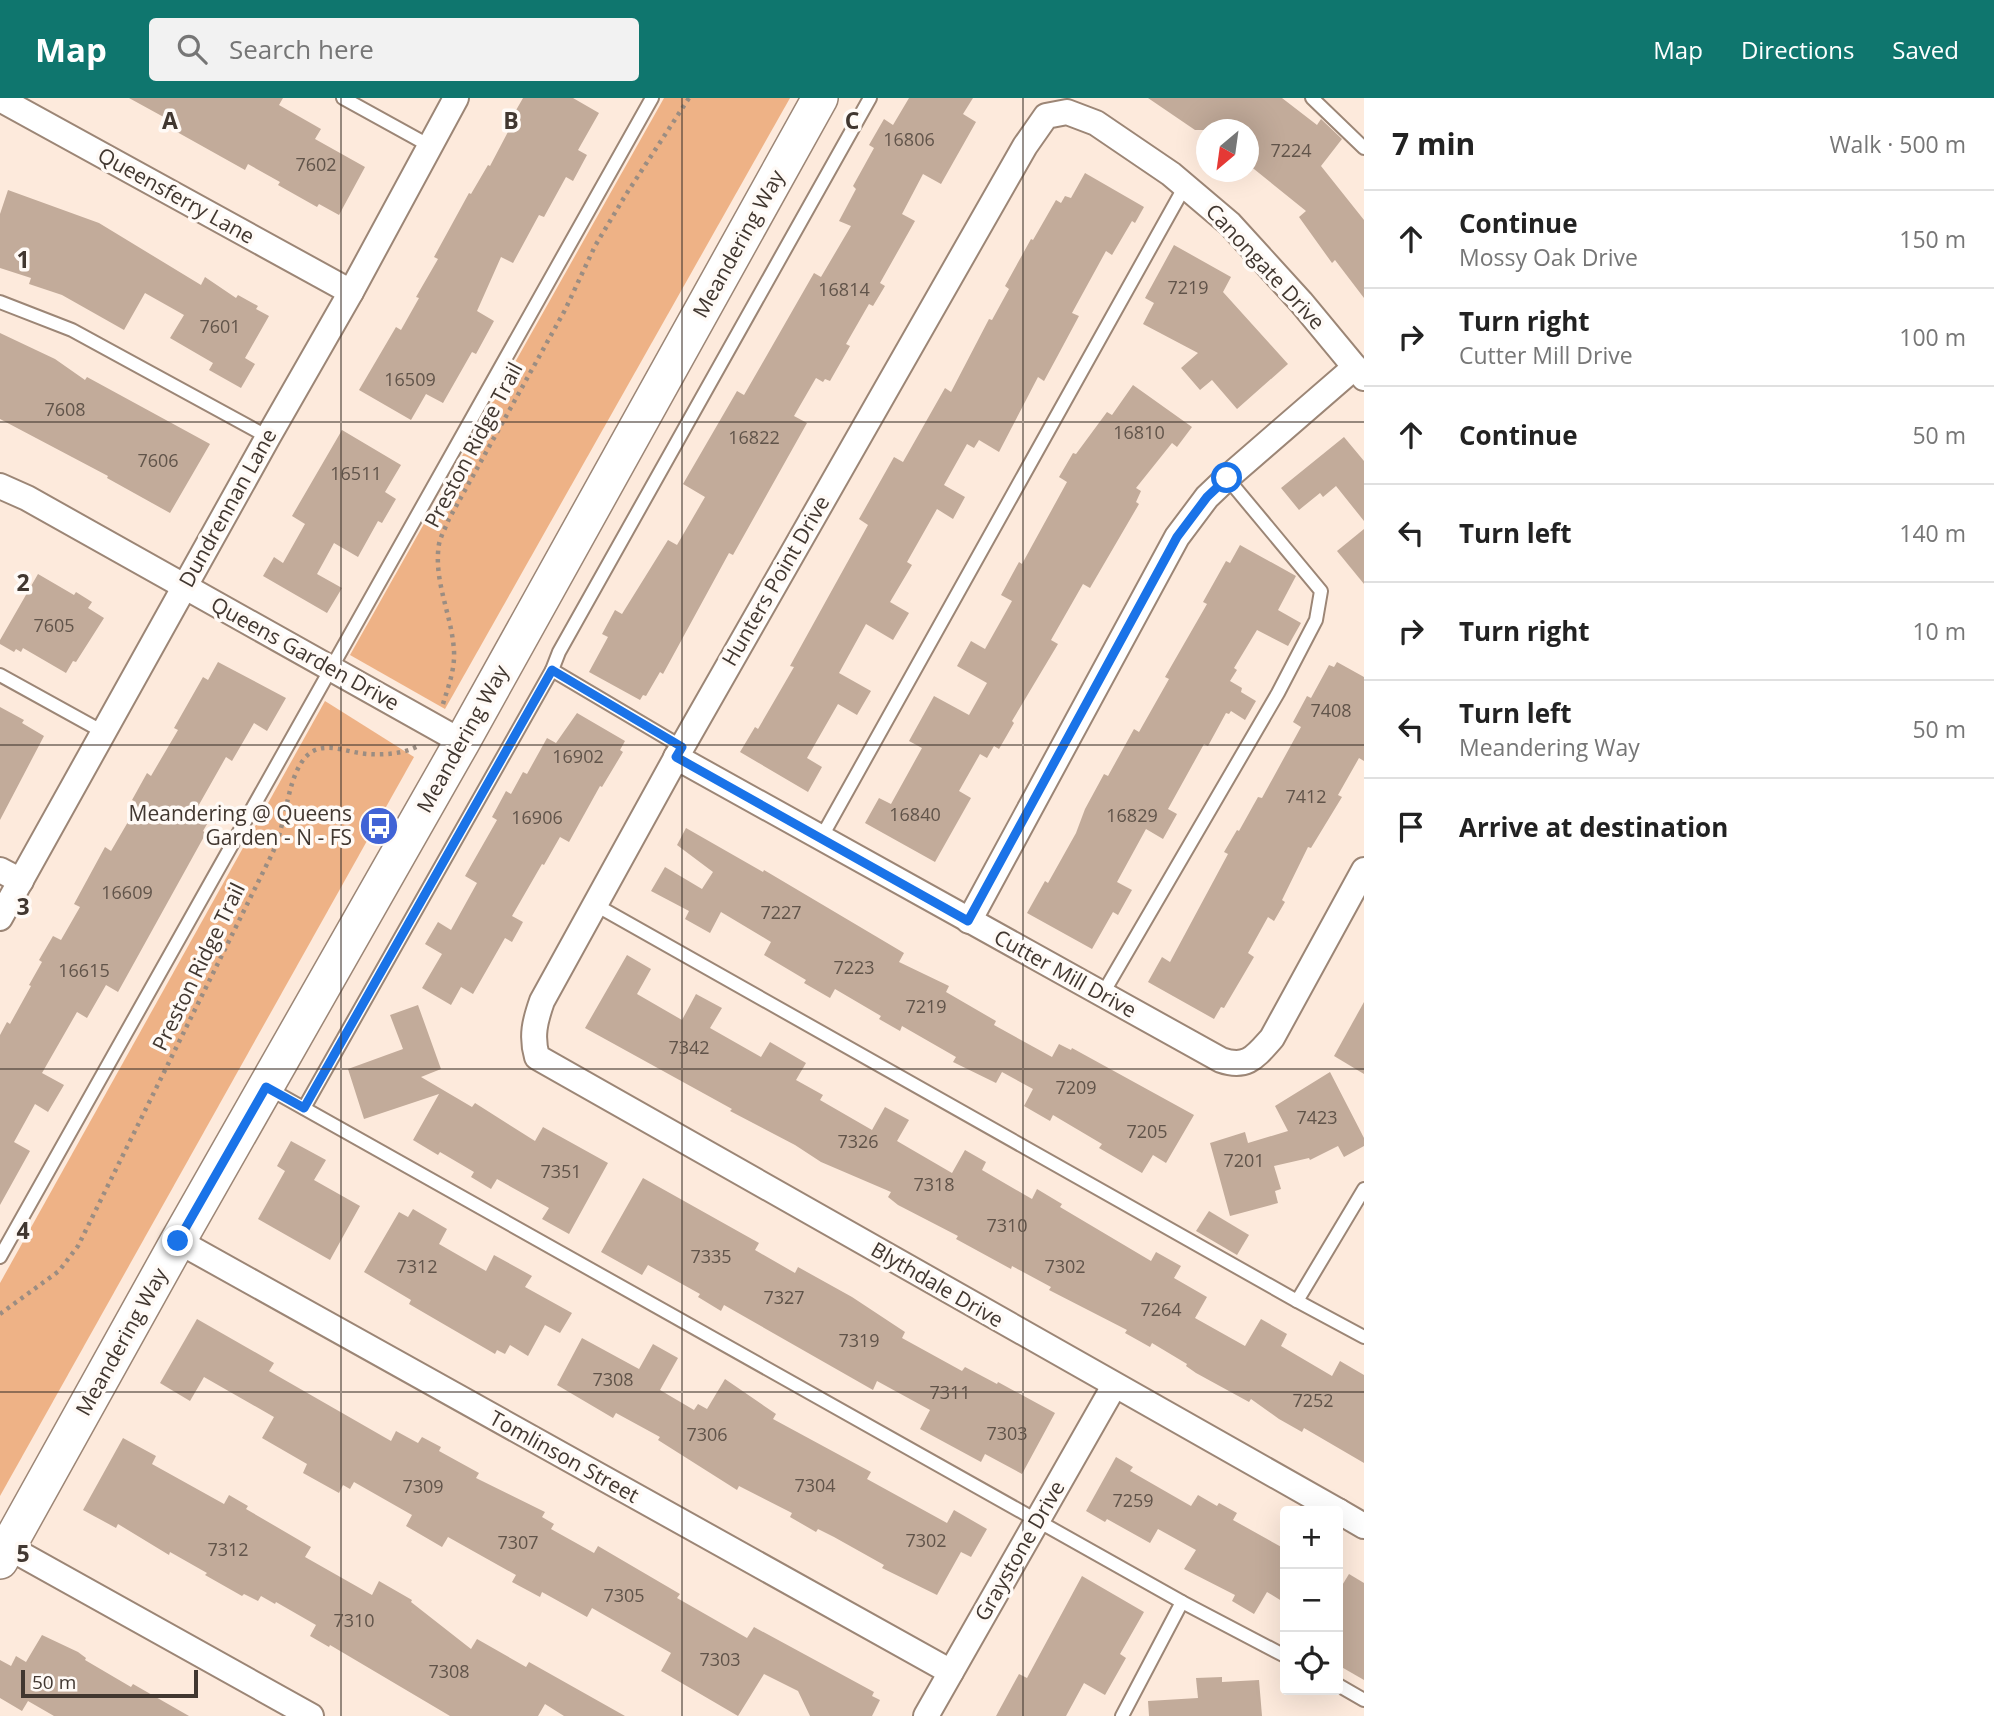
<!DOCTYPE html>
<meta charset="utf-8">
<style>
:root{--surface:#fff;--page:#f2f2f2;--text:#222;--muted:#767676;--line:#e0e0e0;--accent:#0f766e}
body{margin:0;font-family:"Open Sans",sans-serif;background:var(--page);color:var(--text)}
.controls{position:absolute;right:21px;bottom:21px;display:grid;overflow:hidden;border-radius:7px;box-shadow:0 7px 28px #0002}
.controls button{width:63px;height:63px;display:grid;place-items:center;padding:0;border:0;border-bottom:2px solid var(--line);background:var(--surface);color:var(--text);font:35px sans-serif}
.compass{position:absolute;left:1196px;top:21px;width:63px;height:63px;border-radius:50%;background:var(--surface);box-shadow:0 7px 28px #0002;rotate:209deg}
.scale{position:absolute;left:21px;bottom:18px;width:177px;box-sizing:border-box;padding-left:7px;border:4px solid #413730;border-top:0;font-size:19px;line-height:24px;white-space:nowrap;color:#413730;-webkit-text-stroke:5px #fffaf6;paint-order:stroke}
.stop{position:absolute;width:21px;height:21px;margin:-16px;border:5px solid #1a73e8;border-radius:50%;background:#fff}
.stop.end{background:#1a73e8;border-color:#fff;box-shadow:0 2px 7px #0008}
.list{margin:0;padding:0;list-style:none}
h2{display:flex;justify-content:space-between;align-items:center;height:91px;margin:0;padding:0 28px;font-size:30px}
h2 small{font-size:23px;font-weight:400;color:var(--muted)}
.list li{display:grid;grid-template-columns:46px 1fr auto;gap:21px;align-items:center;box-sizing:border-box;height:98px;padding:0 28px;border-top:2px solid var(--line)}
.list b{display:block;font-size:26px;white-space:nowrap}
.list p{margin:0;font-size:23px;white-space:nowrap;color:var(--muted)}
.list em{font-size:23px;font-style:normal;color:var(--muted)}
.icon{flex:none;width:38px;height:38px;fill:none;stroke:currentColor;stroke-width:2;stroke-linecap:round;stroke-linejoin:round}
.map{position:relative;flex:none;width:1364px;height:1618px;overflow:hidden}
header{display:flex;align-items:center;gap:42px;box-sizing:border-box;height:98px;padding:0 35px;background:var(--accent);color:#fff}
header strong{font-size:33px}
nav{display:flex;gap:38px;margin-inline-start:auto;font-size:24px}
.search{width:490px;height:63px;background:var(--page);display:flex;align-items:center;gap:18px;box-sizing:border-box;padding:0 24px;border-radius:7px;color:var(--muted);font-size:26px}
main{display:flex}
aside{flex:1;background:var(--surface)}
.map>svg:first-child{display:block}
.green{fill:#eeb286}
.building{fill:#c2ab9a}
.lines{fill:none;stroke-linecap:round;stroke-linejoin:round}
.lane-casing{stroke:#9c8676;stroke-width:16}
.street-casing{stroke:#9c8676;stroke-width:28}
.secondary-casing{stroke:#9c8676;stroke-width:38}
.path{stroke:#9b8d82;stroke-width:4.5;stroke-dasharray:3.5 5;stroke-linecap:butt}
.lane{stroke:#fff;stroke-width:12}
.street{stroke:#fff;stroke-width:24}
.secondary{stroke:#fff;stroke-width:35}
.route{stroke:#1a73e8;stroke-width:9}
.grid{fill:none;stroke:#413730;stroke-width:2;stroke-opacity:0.55}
.labels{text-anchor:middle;stroke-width:7;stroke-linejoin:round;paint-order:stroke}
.number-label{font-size:18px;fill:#61544a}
.street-label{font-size:21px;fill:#413730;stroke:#fffaf6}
.poi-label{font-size:21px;fill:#413730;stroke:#fffaf6;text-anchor:end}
.grid-label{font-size:23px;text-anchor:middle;font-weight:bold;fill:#413730;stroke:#fffaf6;stroke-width:7;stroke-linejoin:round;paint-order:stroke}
</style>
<header>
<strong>Map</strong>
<div class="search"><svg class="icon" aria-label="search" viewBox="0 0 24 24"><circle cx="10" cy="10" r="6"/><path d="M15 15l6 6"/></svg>Search here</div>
<nav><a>Map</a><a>Directions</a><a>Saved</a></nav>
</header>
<main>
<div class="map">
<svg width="1364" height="1618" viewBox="0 0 1364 1618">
<rect width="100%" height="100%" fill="#fdeadc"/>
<g class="green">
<polygon points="664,0 790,0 445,611 350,557"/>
<polygon points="325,603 414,659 0,1398 0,1185"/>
</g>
<g class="building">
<polygon points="129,0 283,0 279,7 321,31 315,41 365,69 339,117 319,106 317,109 278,87 280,84 248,66 245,72 177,34 180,28"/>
<polygon points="523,0 573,0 599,15 578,52 587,57 573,83 566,79 544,119 539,117 513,165 501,159 477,213 494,223 476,256 472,254 443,305 426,296 411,322 359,292 396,229 401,232 419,200 416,199 438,161 434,159 469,95 471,96 488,67 490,68 510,30 507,28"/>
<polygon points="909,0 973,0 963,16 976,24 941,86 923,76 902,116 915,123 880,185 885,188 873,208 869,206 846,246 850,248 830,283 825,281 823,284 816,280 794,318 807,325 733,457 729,455 663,576 660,574 646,598 643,597 640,602 589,574 608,539 602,536 615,512 622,516 668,442 677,447 705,399 683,386 737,293 744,297 814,175 821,179 851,128 839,123 856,91 853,88 874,50 869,47 884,21 893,27"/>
<polygon points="1148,0 1282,0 1317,27 1321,21 1342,41 1321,68 1364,122 1364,200 1335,162 1332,165 1299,119 1306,113 1249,67 1249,32 1195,32"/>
<polygon points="1085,75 1144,109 1135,125 1132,123 1112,157 1106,153 1072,215 1079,218 1057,259 1044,283 1038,279 999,354 979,342 974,350 967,346 944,387 965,399 953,421 937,411 907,464 912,467 890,504 909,515 893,542 866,526 839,575 871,593 857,617 838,606 807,660 822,669 808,694 740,654 755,629 758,631 794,569 790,568 868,427 859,421 894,359 903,364 945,290 951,294 989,221 992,222 1009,191 1005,188 1031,141 1033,142 1056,102 1061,105 1065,98 1071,100"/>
<polygon points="8,92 99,125 201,187 205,179 236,200 238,197 258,208 256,211 269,218 245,260 255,266 241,290 209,272 213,265 170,240 184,217 145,195 124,232 62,197 29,186 31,180 0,170 0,116"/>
<polygon points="1174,147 1231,179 1223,194 1288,266 1237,311 1212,282 1200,292 1181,270 1198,255 1143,226 1154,205 1145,200"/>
<polygon points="0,235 55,261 85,282 87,279 210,346 170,415 107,380 108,378 0,321"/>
<polygon points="1133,287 1192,329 1177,349 1172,345 1136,390 1141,393 1136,404 1139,406 1090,490 1083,486 1051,542 1058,546 1012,623 1014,625 999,651 994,648 987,660 980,656 959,693 971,700 935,764 865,725 879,700 891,706 922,650 909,643 934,598 969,617 987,585 957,568 971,543 985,551 1012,503 1001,497 1019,464 1022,466 1067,384 1059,379 1073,355 1076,356 1107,314 1112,317"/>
<polygon points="342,332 401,367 385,394 396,401 382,425 378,423 358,459 334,445 317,476 342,490 327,515 263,478 274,459 283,465 305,426 292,418"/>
<polygon points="1344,339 1364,363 1364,423 1336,388 1323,399 1320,395 1299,412 1281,390"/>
<polygon points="1364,431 1364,486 1337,453"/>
<polygon points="1240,447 1296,478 1278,512 1301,525 1288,548 1257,532 1234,570 1237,572 1230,583 1242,590 1241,594 1256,603 1245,622 1231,613 1229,616 1226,615 1208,648 1204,646 1168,711 1177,716 1163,741 1146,731 1117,784 1132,792 1118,817 1113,814 1092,851 1027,815 1045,783 1048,785 1076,735 1085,711 1104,676 1108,678 1134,631 1139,634 1169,581 1165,579 1207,506 1203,504 1226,463 1230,465"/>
<polygon points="38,476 74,497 76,494 92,504 88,510 104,520 76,564 73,563 66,575 23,550 21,554 16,551 14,554 0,546 0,542"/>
<polygon points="218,564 286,600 267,633 254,625 232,663 226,659 196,712 210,721 203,733 206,735 118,894 106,887 87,920 77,914 42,975 64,987 48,1014 35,1006 14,1044 30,1053 0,1107 0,937 7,924 10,926 31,888 29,887 42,864 39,862 53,838 61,842 80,809 74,806 105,749 111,753 132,717 130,716 136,704 132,702 147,675 151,678 178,632 174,630 203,579 208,582"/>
<polygon points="1337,564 1364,579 1364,663 1359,660 1338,697 1342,699 1311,750 1308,749 1282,802 1285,804 1274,823 1268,819 1248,855 1254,859 1224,910 1221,909 1214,921 1148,884 1162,859 1170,864 1228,756 1224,754 1237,732 1239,733 1258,699 1262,700 1301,629 1293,624 1307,598 1311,600 1329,567 1334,569"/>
<polygon points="0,609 24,622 22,625 44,638 0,722"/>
<polygon points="577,615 625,643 620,652 623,654 602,689 600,688 569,744 560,739 544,767 542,766 512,818 523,824 512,844 505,840 473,896 461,889 451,907 422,890 442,856 425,846 438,824 451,832 477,785 465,778 497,722 492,719 506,693 511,696 523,674 527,676 547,640 556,645"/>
<polygon points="686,730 763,774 764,772 904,855 899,864 949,888 946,894 996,923 994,927 1052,959 1059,946 1071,952 1072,950 1194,1017 1166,1065 1153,1057 1142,1075 1099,1050 1102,1046 1053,1017 1050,1023 1024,1008 1033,991 1002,974 996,985 953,964 956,959 902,928 900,933 879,921 881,918 835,891 830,900 804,885 806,882 764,857 771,844 721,814 710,835 685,821 689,813 651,793 665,769 702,791 713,774 677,747"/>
<polygon points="627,857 651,871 637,896 682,922 696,896 722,910 710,930 761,959 770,944 806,965 796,982 823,997 820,1002 872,1032 885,1009 909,1022 897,1043 952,1075 965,1052 986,1064 982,1072 1032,1101 1037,1091 1062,1106 1060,1109 1151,1163 1156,1154 1181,1168 1174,1180 1207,1199 1195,1220 1245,1248 1261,1221 1287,1236 1281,1248 1332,1278 1340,1263 1364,1277 1364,1365 1304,1330 1302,1334 1279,1321 1251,1301 1249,1304 1196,1275 1186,1268 1187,1266 1152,1245 1150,1249 1125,1235 1127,1232 1049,1192 1051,1189 1012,1168 1011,1171 956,1141 958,1138 898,1107 888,1099 891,1094 821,1064 795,1047 730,1013 732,1011 585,930"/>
<polygon points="1364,904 1364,976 1334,958"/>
<polygon points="418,907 441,971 421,979 472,1009 475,1005 535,1043 543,1029 608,1065 569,1136 542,1121 549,1110 497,1081 491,1091 471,1079 474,1074 440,1054 438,1057 413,1042 439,996 364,1021 348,971 403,951 390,917"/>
<polygon points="1330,974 1364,1040 1364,1048 1344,1059 1338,1048 1310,1062 1309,1060 1274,1068 1281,1091 1275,1093 1278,1105 1230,1118 1210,1045 1245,1034 1248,1045 1288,1033 1275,1008"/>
<polygon points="291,1043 326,1062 314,1082 360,1108 330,1162 258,1121 285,1073 277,1068"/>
<polygon points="643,1080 759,1145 755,1152 795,1175 798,1169 852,1199 905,1234 902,1240 962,1273 965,1269 997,1286 998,1284 1055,1315 1022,1376 985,1356 981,1364 920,1331 930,1312 877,1283 873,1292 724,1207 721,1213 698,1199 700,1196 648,1167 642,1177 601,1154"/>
<polygon points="413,1111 447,1131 439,1146 486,1173 494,1157 532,1178 525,1189 572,1215 560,1235 545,1227 528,1258 510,1247 505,1256 497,1252 495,1256 409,1206 411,1202 364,1174 399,1114 408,1119"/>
<polygon points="1209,1113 1249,1137 1237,1157 1196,1133"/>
<polygon points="197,1221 274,1265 269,1273 391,1343 396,1333 418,1345 422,1339 441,1349 439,1353 479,1375 476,1380 545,1414 542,1419 554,1426 551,1431 594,1455 598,1448 680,1496 677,1500 747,1540 754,1529 874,1594 872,1598 880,1602 872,1618 810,1618 798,1593 764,1576 738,1618 661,1573 671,1555 592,1510 587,1519 542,1494 540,1499 512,1484 516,1477 448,1439 442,1449 406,1428 412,1417 354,1384 350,1391 343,1387 339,1395 303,1375 307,1366 262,1340 274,1319 204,1279 190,1303 160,1285"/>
<polygon points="582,1240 639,1271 653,1246 678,1260 660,1292 694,1312 698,1306 707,1311 725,1281 776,1316 773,1321 871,1374 867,1381 947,1425 954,1412 987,1431 971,1459 961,1454 937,1497 882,1470 884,1467 834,1439 818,1431 816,1434 790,1419 792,1415 739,1388 737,1392 658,1342 660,1339 616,1315 613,1320 557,1287"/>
<polygon points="123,1340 156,1358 152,1366 224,1406 229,1397 248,1408 246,1411 311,1449 305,1459 372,1497 379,1483 412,1502 411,1504 471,1551 477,1541 526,1569 529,1564 625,1618 564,1618 545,1606 538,1618 450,1618 330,1547 329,1549 310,1538 316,1527 276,1504 275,1506 261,1498 258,1503 244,1496 242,1498 205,1477 207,1475 170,1454 169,1457 118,1426 116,1430 83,1412"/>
<polygon points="1116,1359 1133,1369 1130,1373 1191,1408 1198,1397 1217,1408 1219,1405 1237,1415 1233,1422 1285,1451 1285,1505 1267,1494 1254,1516 1232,1503 1235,1497 1184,1471 1196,1452 1158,1431 1150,1445 1107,1421 1105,1424 1086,1413"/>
<polygon points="1349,1476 1364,1485 1364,1582 1338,1567 1338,1494"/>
<polygon points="1082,1478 1144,1514 1120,1556 1126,1560 1105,1597 1084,1585 1066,1618 996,1618 1019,1576 1027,1580"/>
<polygon points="42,1537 78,1554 86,1560 85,1562 131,1589 133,1586 189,1618 54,1618 28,1603 22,1613 0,1600 0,1562 11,1568 16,1558 26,1564"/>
<polygon points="1222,1579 1222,1584 1259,1582 1262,1618 1149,1618 1148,1603 1198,1600 1196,1580"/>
</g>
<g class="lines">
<g class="lane-casing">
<g id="lane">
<polyline points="343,0 430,48"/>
<polyline points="1312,0 1364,50"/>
<polyline points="0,204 72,232 268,339"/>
<polyline points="0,577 105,635"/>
<polyline points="682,649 552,572 559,554 870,0"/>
<polyline points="821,740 1185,88"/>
<polyline points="594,806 1297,1203"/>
<polyline points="1102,897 1278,595 1316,522 1321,493 1227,380"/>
<polyline points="266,989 1182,1504 1285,1558"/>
<polyline points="304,1010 552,572"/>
<polyline points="1364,1091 1297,1203 1364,1239"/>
<polyline points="0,1159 652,0"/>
<polyline points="1338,1587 1364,1602"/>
<polyline points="1122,1618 1182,1504"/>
</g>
</g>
<g class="street-casing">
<g id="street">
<polyline points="0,1 351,194"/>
<polyline points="0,388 27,400 462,644"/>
<path d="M676,659L1221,962C1247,971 1255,959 1272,940L1364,772"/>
<polyline points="0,772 21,783"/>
<polyline points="0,820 268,339 351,194 456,0"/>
<polyline points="969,823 1177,439 1207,399 1227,380 1355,269"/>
<polyline points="178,1143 951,1574"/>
<path d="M1338,1413L537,959C531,938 535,923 542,903L682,649L1025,48L1046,18L1067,14L1096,25L1171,76L1230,126L1301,204L1364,280"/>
<polyline points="1338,1413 1364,1428"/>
<polyline points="8,1449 311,1618"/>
<polyline points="926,1618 1114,1288"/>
</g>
</g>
<g class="secondary-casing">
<polyline id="secondary" points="0,1463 178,1143 462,644 820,0"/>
</g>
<g class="path">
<path d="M443,606C448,589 455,572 454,553C452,517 433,483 439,446C441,437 446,429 449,421L565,212L595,148L625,98L689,0"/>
<path d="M0,1216L59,1173L78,1148L273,754C285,728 287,688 300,667C316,638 342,654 367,656C385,657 404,656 420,647"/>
</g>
<use href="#lane" class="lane"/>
<use href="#street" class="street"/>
<use href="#secondary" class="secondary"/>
</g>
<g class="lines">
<polyline class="route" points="178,1143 266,989 304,1010 552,572 682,649 676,659 968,823 1177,439 1207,399 1227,380"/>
</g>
<path class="grid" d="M341,0V1618M682,0V1618M1023,0V1618M0,324H1364M0,647H1364M0,971H1364M0,1294H1364"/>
<defs>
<g id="bus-disc" transform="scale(2.0125)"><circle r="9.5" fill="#4163d6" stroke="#fffaf6"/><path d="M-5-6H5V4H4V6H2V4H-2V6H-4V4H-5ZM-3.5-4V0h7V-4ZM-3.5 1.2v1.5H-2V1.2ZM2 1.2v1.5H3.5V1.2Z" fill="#fff"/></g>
</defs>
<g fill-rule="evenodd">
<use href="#bus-disc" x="379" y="728"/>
</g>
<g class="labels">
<g class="number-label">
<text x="909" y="48">16806</text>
<text x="1291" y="59">7224</text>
<text x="316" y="73">7602</text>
<text x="1188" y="196">7219</text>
<text x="844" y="198">16814</text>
<text x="220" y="235">7601</text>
<text x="410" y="288">16509</text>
<text x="65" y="318">7608</text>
<text x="1139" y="341">16810</text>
<text x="754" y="346">16822</text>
<text x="158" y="369">7606</text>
<text x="356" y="382">16511</text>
<text x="54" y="534">7605</text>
<text x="1331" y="619">7408</text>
<text x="578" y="665">16902</text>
<text x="1306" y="705">7412</text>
<text x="915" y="723">16840</text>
<text x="1132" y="724">16829</text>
<text x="537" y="726">16906</text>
<text x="127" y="801">16609</text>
<text x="781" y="821">7227</text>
<text x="854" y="876">7223</text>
<text x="84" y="879">16615</text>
<text x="926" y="915">7219</text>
<text x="689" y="956">7342</text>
<text x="1076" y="996">7209</text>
<text x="1317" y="1026">7423</text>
<text x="1147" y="1040">7205</text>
<text x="858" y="1050">7326</text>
<text x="1244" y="1069">7201</text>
<text x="561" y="1080">7351</text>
<text x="934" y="1093">7318</text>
<text x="1007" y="1134">7310</text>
<text x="711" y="1165">7335</text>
<text x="417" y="1175">7312</text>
<text x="1065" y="1175">7302</text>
<text x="784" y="1206">7327</text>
<text x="1161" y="1218">7264</text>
<text x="859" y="1249">7319</text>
<text x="613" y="1288">7308</text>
<text x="950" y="1301">7311</text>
<text x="1313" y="1309">7252</text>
<text x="1007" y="1342">7303</text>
<text x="707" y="1343">7306</text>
<text x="815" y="1394">7304</text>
<text x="423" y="1395">7309</text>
<text x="1133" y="1409">7259</text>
<text x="926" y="1449">7302</text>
<text x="518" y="1451">7307</text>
<text x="228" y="1458">7312</text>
<text x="624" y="1504">7305</text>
<text x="354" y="1529">7310</text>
<text x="720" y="1568">7303</text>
<text x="449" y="1580">7308</text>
</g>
<g class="street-label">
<text transform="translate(176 98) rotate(29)" y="7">Queensferry Lane</text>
<text transform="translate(739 146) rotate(-61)" y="7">Meandering Way</text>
<text transform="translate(1265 169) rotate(47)" y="7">Canongate Drive</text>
<text transform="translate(474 347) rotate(-62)" y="7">Preston Ridge Trail</text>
<text transform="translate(228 410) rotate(-61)" y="7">Dundrennan Lane</text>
<text transform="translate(776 483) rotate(-60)" y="7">Hunters Point Drive</text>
<text transform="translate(305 556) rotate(29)" y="7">Queens Garden Drive</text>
<text transform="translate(463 641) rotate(-61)" y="7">Meandering Way</text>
<text transform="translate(199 869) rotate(-64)" y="7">Preston Ridge Trail</text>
<text transform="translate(1065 876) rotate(29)" y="7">Cutter Mill Drive</text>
<text transform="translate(937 1187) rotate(30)" y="7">Blythdale Drive</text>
<text transform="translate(122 1244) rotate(-61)" y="7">Meandering Way</text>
<text transform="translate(564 1359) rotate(29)" y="7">Tomlinson Street</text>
<text transform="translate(1020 1453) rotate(-60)" y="7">Graystone Drive</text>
</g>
<g class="poi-label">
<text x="352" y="723">Meandering @ Queens<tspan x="352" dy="24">Garden - N - FS</tspan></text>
</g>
</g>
<g class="grid-label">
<text x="170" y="31">A</text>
<text x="511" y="31">B</text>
<text x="852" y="31">C</text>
<text x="23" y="170">1</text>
<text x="23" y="493">2</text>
<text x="23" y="817">3</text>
<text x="23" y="1141">4</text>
<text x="23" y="1464">5</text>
</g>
</svg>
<div class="controls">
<button>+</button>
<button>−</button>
<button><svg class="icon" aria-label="locate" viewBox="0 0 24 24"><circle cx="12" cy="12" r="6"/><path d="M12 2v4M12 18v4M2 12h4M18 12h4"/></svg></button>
</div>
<svg class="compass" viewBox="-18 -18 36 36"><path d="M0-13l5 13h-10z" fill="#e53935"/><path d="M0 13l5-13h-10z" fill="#767676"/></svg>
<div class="scale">50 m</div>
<div class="stop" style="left:1227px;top:380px"></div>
<div class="stop end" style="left:178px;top:1143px"></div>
</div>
<aside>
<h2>7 min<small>Walk · 500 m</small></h2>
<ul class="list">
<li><svg class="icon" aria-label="ahead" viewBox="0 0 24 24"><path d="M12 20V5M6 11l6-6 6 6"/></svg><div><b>Continue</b><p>Mossy Oak Drive</p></div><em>150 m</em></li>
<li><svg class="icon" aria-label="right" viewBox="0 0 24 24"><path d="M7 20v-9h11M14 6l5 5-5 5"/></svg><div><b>Turn right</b><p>Cutter Mill Drive</p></div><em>100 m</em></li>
<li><svg class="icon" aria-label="ahead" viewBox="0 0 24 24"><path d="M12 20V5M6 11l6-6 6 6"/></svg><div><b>Continue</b></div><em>50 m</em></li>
<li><svg class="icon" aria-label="left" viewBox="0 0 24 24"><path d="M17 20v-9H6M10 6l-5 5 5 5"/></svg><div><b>Turn left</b></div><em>140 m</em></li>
<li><svg class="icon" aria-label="right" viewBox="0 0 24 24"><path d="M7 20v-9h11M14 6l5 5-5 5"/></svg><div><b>Turn right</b></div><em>10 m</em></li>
<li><svg class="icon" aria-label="left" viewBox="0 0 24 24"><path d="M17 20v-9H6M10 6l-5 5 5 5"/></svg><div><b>Turn left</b><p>Meandering Way</p></div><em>50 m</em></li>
<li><svg class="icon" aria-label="arrive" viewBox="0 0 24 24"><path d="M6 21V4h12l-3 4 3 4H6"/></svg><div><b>Arrive at destination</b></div></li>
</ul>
</aside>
</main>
